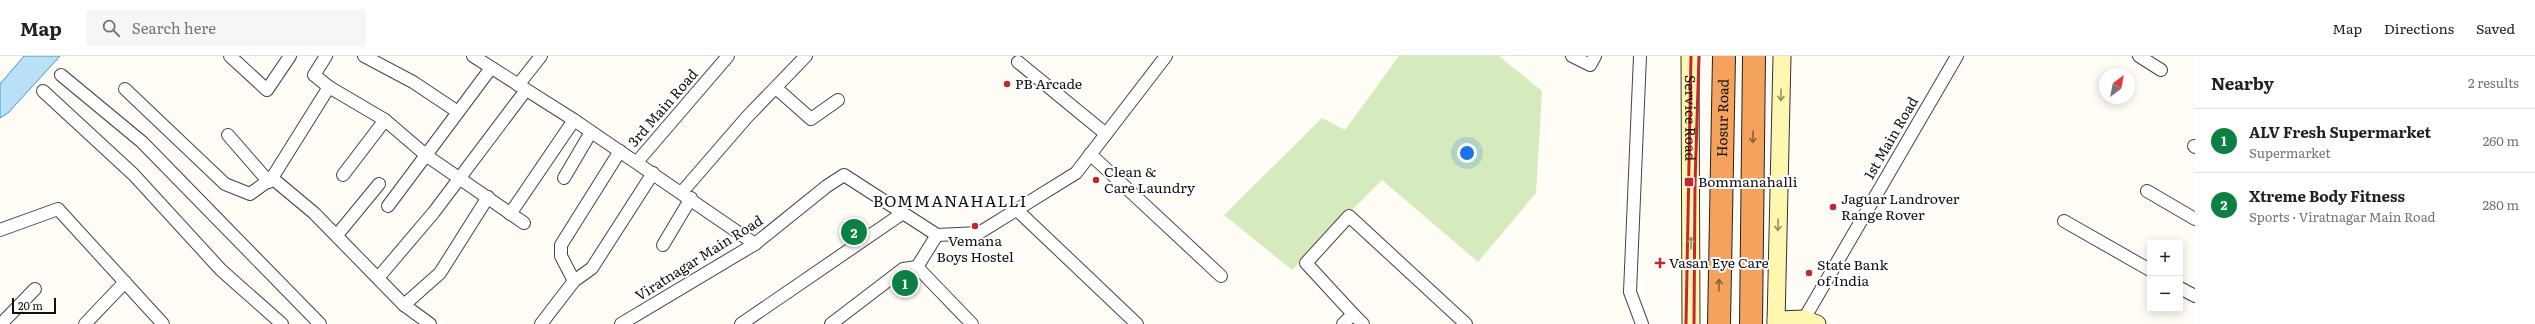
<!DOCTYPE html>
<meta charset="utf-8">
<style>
:root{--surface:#fff;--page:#f6f6f6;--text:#202124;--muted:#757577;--line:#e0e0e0;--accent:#0b8043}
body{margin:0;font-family:Literata,serif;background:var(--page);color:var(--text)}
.controls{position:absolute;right:12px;bottom:12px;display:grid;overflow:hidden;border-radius:4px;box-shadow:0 2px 10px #0003}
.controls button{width:36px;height:36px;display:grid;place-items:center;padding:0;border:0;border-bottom:1px solid var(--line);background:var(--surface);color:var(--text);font:20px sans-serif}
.compass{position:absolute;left:2099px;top:12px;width:36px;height:36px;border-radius:50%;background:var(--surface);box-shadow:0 2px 10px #0003;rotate:32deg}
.scale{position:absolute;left:12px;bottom:10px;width:44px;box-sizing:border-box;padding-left:4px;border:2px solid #111;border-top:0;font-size:11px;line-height:14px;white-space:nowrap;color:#111;-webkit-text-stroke:3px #fff;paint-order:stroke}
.you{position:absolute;left:1467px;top:97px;width:14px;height:14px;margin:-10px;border:3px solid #fff;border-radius:50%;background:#1a73e8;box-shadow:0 0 0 6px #1a73e833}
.badge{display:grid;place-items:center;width:26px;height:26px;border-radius:50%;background:var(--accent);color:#fff;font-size:13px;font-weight:700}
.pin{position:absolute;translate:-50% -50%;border:2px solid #fff;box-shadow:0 1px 4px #0006}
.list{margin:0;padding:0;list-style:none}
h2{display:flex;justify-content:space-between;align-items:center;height:52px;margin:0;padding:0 16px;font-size:17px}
h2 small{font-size:13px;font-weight:400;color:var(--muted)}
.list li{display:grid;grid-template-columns:26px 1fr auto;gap:12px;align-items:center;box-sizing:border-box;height:64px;padding:0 16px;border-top:1px solid var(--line)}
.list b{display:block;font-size:15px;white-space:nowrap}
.list p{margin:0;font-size:13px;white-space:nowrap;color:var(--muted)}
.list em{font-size:13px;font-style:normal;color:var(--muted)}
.icon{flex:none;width:22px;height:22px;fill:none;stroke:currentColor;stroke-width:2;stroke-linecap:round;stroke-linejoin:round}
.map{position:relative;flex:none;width:2195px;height:268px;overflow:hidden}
header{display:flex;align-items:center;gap:24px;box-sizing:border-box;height:56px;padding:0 20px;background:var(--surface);border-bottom:1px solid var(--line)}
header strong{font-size:19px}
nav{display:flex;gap:22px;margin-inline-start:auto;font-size:14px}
.search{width:280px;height:36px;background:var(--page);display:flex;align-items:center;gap:10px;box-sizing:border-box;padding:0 14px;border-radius:4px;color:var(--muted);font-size:15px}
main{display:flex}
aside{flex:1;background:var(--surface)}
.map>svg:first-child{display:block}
.green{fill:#d5ebbd}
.water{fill:#b9e0f7;stroke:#3f96cf}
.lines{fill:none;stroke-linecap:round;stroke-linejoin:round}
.street-casing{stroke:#444;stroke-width:14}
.secondary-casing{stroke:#333;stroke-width:19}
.highway-casing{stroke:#222;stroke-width:24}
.street{stroke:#fff;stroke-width:12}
.secondary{stroke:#fff6b0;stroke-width:17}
.highway{stroke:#f5a25d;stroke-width:22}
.rail{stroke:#c4262e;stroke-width:3}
.oneway{stroke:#948f68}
.oneway2{stroke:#8e613b}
.poi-dot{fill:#c4262e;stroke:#fff;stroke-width:1.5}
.labels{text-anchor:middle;stroke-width:4;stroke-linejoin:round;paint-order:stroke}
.poi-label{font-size:14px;fill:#111;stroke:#fff;text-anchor:start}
.street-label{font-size:14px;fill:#111;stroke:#fff}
.quarter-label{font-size:16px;letter-spacing:1px;fill:#111;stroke:#fff}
</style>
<header>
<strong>Map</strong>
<div class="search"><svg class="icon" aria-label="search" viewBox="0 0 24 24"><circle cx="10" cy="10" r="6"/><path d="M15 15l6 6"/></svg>Search here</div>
<nav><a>Map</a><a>Directions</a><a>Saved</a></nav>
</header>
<main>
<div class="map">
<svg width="2195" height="268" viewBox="0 0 2195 268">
<rect width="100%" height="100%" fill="#fffdf5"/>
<polygon class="green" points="1399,0 1499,0 1542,35 1536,137 1478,206 1382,124 1292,214 1224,159 1322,62 1345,74"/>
<polygon class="water" points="24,0 60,0 8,57 0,62 0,28"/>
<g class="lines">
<g class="street-casing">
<g id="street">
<polyline points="230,0 267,34 290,0"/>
<polyline points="326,0 314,19 329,31 272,122 314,157 404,249 430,268"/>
<polyline points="364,0 413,26 458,56"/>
<polyline points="473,0 574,64 755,188"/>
<polyline points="1572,0 1590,9 1595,0"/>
<polyline points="1640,0 1630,236 1642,268"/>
<polyline points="2139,0 2161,14"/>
<polyline points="1018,6 1106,78"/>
<polyline points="61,19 142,86 320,268"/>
<polyline points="518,29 541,0"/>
<polyline points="329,31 385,64 427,100 524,167"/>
<polyline points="776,32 811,63 838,44"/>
<polyline points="125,33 225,128 250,138 272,122"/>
<polyline points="43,35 134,119 221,214 282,268"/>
<polyline points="228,79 269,126"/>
<polyline points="2194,90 2195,91"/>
<polyline points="1090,98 1221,220"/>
<polyline points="637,106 728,0"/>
<polyline points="343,119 385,64"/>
<polyline points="564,122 591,76"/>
<polyline points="2147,135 2195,163"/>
<polyline points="682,136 747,61 806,0"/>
<polyline points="388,150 491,12"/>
<polyline points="1017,154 1137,268"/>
<polyline points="510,158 574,64"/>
<polyline points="2064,165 2150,214"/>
<polyline points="0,174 58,153 163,268"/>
<polyline points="337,179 379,128"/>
<polyline points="663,189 691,142"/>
<polyline points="917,211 972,268"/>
<polyline points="917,211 937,179"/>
<polyline points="378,222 434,156 526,34"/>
<polyline points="574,225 561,200 561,189 620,95"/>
<polyline points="2180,232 2195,240"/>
<polyline points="404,249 440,217 488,141"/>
<polyline points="1353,258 1363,268"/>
<polyline points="1804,263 1957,0"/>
<polyline points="1,268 35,233"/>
<polyline points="85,268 125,226"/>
<polyline points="541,268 574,225 592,212 653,117"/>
<polyline points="621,268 755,188 827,130 844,119 937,179 979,177 1076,117 1166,0"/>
<polyline points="741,268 903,157"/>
<polyline points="831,268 903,213 917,211"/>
<polyline points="1343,268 1353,258 1306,207 1349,160 1466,268"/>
</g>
</g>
<g class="secondary-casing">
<g id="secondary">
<path id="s1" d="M1690,0L1691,268"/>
<polyline points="1776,264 1804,263 1817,268"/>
<polyline points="1776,268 1782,0"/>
</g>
</g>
<g class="highway-casing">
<g id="highway">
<path id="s2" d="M1719,268L1724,0"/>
<polyline points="1751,268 1754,0"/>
</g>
</g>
<use href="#street" class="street"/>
<use href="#secondary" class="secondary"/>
<use href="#highway" class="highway"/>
<g class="rail">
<polyline points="1686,268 1691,0"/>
<polyline points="1694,268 1695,128 1699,0"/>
</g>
</g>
<defs><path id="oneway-shaft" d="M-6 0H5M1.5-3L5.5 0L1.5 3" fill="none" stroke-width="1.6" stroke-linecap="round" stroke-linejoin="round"/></defs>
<g class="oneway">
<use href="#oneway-shaft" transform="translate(1781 39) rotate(91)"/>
<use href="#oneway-shaft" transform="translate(1778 169) rotate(91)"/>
<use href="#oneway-shaft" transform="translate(1691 187) rotate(-90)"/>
</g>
<g class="oneway2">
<use href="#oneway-shaft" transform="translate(1753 81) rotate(91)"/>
<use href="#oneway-shaft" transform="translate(1719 229) rotate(-89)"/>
</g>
<g class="poi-dot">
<circle cx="1007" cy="28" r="4"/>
<circle cx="1096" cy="124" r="4"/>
<rect x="1684" y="121" width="10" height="10" rx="2"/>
<circle cx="1833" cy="151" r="4"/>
<circle cx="975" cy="170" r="4"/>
<path d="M1658 201h4v4h4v4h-4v4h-4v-4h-4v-4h4z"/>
<circle cx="1809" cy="217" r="4"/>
</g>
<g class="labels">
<g class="poi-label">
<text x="1015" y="33">PB Arcade</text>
<text x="1104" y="121">Clean &amp;<tspan x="1104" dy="16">Care Laundry</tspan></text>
<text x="1698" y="131">Bommanahalli</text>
<text x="1841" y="148">Jaguar Landrover<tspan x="1841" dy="16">Range Rover</tspan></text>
<text x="975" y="190" text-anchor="middle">Vemana<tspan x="975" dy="16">Boys Hostel</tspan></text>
<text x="1669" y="212">Vasan Eye Care</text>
<text x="1817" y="214">State Bank<tspan x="1817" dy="16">of India</tspan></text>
</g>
<g class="street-label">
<text transform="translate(663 52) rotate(-49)" y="5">3rd Main Road</text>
<text dy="5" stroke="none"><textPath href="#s1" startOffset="62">Service Road</textPath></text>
<text dy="5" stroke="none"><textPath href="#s2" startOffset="206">Hosur Road</textPath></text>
<text transform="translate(1891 82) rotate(-60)" y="5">1st Main Road</text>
<text transform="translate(699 202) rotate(-32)" y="5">Viratnagar Main Road</text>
</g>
<g class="quarter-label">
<text x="950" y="151">BOMMANAHALLI</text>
</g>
</g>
</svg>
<div class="controls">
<button>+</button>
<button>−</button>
</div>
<svg class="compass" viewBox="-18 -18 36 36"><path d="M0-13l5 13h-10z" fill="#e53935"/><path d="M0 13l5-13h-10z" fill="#757577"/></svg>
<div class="scale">20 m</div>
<div class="you"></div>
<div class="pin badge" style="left:905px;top:227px">1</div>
<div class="pin badge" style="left:854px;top:176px">2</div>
</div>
<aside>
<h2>Nearby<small>2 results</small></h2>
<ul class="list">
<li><span class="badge">1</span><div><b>ALV Fresh Supermarket</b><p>Supermarket</p></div><em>260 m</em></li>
<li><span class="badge">2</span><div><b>Xtreme Body Fitness</b><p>Sports · Viratnagar Main Road</p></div><em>280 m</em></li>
</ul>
</aside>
</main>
